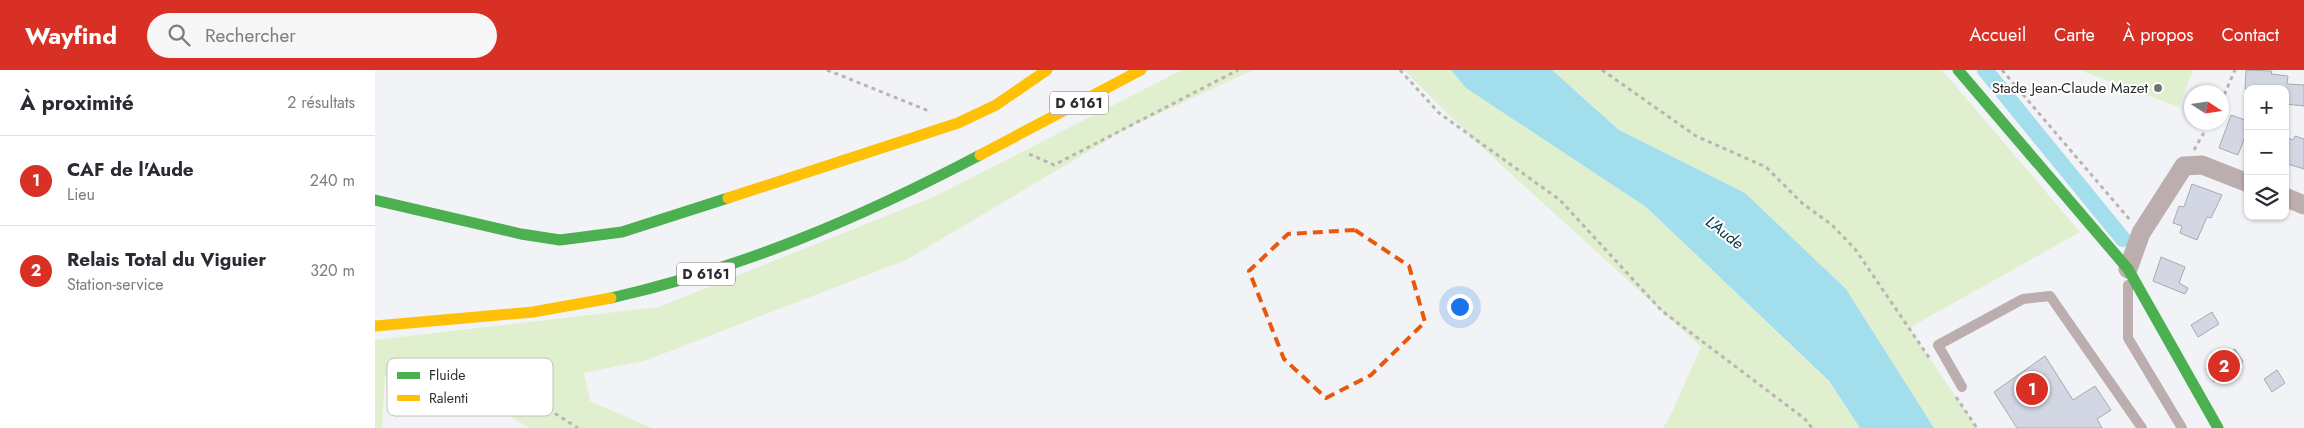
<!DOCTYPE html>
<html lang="fr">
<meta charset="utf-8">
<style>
:root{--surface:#fff;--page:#f7f7f7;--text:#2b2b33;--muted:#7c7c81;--line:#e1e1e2;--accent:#d93025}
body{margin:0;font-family:Jost,sans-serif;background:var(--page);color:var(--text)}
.controls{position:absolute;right:15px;top:15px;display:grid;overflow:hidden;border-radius:10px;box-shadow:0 1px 4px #0004}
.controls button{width:45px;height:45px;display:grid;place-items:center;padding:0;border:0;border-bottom:1px solid var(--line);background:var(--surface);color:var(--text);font:25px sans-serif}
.compass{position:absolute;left:1809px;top:15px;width:45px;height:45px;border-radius:50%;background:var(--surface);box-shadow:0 1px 4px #0004;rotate:102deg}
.you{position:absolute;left:1084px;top:236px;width:18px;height:18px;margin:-12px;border:4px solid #fff;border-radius:50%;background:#1a73e8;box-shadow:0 0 0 8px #1a73e833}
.badge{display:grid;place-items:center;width:32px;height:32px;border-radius:50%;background:var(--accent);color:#fff;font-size:16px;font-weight:700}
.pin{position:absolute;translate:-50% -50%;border:2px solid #fff;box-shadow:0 1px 5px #0006}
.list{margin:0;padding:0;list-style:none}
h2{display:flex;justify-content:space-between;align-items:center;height:65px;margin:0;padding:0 20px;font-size:21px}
h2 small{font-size:16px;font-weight:400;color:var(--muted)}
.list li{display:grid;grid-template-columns:32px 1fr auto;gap:15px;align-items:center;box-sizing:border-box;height:90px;padding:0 20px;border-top:1px solid var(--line)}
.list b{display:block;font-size:19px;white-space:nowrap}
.list p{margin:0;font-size:16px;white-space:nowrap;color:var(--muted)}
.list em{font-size:16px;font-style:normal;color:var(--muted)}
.icon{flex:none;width:28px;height:28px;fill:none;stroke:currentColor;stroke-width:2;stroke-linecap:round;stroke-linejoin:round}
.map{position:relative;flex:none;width:1929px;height:358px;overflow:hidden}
header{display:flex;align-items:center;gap:30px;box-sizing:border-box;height:70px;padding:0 25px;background:var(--accent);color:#fff}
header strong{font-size:24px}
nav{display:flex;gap:28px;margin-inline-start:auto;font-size:18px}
.search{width:350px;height:45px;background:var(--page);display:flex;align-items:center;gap:12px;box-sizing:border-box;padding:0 18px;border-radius:28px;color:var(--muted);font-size:19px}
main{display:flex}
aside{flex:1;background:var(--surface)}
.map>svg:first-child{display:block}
.green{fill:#e0efce}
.water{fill:#a3deec}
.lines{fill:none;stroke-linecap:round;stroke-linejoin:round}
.canal{stroke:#a3deec;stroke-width:16}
.building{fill:#d2d7e3;stroke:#a8aaac}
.path{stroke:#bcb3b5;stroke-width:3;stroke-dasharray:4 4;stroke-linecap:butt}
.lane{stroke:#bcadae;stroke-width:10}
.street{stroke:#bcadae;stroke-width:19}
.fast{stroke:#4caf50;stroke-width:11}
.slow{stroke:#ffc107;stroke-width:11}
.slow-bridge{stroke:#ffc107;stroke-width:11}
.marked{fill:none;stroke:#e8590c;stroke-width:4;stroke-dasharray:10 6;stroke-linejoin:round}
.poi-dot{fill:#707274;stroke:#fff;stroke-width:2}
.labels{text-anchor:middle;stroke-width:4;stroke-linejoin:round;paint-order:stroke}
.shield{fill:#fff;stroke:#6b6b6d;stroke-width:1}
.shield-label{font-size:14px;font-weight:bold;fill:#2b2c2e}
.poi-label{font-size:15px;fill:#2b2c2e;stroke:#fff;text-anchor:end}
.water-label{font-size:16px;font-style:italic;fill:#0b353d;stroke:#fff}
.key{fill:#fff;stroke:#bfc0c0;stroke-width:1}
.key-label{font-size:14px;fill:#2b2c2e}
</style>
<header>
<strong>Wayfind</strong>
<div class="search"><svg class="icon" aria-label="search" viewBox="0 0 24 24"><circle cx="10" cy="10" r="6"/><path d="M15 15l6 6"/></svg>Rechercher</div>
<nav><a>Accueil</a><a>Carte</a><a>À propos</a><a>Contact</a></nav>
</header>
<main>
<aside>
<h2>À proximité<small>2 résultats</small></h2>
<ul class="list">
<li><span class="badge">1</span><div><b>CAF de l'Aude</b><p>Lieu</p></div><em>240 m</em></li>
<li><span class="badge">2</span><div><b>Relais Total du Viguier</b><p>Station-service</p></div><em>320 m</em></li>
</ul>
</aside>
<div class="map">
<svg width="1929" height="358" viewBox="0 0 1929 358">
<rect width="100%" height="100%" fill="#f1f3f6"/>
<g class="green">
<polygon points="807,0 878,0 753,58 531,190 272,290 209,303 215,331 277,358 154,358 85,314 10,306 7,358 0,358 0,270 284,237 561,126"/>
<polygon points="1029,0 1076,0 1091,18 1271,137 1454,312 1485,358 1287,358 1293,351 1326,277 1100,71"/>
<polygon points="1177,0 1567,0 1705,162 1534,258 1602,358 1559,358 1471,219 1370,123 1244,60"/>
<polygon points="1704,0 1818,0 1804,37"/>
</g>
<polygon class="water" points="1076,0 1177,0 1244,60 1370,123 1471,219 1559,358 1485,358 1454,311 1271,137 1091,18"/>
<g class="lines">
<polyline class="canal" points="1610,0 1748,169"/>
</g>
<g class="building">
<polygon points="1871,0 1897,1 1896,4 1913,6 1912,14 1929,15 1929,36 1910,34 1910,19 1870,19"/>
<polygon points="1856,45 1873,51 1873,59 1863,85 1844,78"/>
<polygon points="1920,66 1929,69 1929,99 1910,93 1910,67 1918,70"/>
<polygon points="1817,114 1847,125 1836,148 1832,147 1822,170 1805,163 1807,156 1798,153 1804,136 1809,137"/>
<polygon points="1786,187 1810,197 1804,213 1813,218 1810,224 1778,211"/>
<polygon points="1837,242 1844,254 1823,267 1816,255"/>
<polygon points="1860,279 1868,292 1839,312 1831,299"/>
<polygon points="1670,286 1698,330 1720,316 1736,340 1722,349 1727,358 1642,358 1619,322"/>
<polygon points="1902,300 1910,313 1897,322 1889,309"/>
</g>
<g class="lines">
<g class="path">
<polyline points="452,0 554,41"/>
<polyline points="1025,0 1064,43 1185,130 1287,241 1430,349 1437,358"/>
<polyline points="1227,0 1321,66 1391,97 1427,133 1457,155 1480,179 1555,289"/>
<polyline points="1627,0 1755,150"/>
<polyline points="1846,32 1860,0"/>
<polyline points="1819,80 1835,52"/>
<polyline points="654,84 679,95 863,0"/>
<polyline points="119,305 203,358"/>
<polyline points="1581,327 1602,358"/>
</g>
<g class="lane">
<polyline points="1753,215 1753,268 1807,358"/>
<polyline points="1587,317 1563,275 1648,229 1675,226 1767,358"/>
</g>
<g class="street">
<polyline points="1910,127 1929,135"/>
<polyline points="1753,199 1766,163 1809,96 1827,95 1873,113"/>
</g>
<g class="fast">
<polyline points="1583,0 1753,199 1843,358"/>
<polyline points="0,130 146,164 185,170 247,162 353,128"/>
<path d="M236,228C368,198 485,148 605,85"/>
</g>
<g class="slow">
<polyline points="641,66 766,0"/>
<polyline points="353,128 583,53 621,35 672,0"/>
<polyline points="0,256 158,242 236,228"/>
</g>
<polyline class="slow-bridge" points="605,85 641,66"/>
</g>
<path class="marked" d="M980,160L1034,196L1050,252L996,305L951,328L909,289L874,201L913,164Z"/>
<circle class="poi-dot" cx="1783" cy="18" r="5"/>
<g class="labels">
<g class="shield">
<rect x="675" y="21.5" width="58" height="23" rx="4"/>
<rect x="302" y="192.5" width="58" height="23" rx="4"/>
</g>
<g class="shield-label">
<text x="704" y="38">D 6161</text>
<text x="331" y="209">D 6161</text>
</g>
<g class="poi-label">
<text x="1773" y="23">Stade Jean-Claude Mazet</text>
</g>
<g class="water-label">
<text transform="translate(1350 162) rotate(38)" y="6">L'Aude</text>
</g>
</g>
<rect x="12" y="288" width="166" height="58" rx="8" class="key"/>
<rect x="22" y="302" width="23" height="7" fill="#4caf50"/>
<rect x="22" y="325" width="23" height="6" fill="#ffc107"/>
<g class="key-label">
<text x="54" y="310">Fluide</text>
<text x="54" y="333">Ralenti</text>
</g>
</svg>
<div class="controls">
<button>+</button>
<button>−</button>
<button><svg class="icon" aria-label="layers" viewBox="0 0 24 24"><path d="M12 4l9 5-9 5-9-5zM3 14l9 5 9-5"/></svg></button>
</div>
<svg class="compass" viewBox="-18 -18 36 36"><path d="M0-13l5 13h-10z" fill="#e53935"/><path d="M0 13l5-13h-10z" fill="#7c7c81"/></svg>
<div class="you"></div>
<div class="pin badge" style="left:1657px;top:319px">1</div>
<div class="pin badge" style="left:1849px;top:296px">2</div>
</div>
</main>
